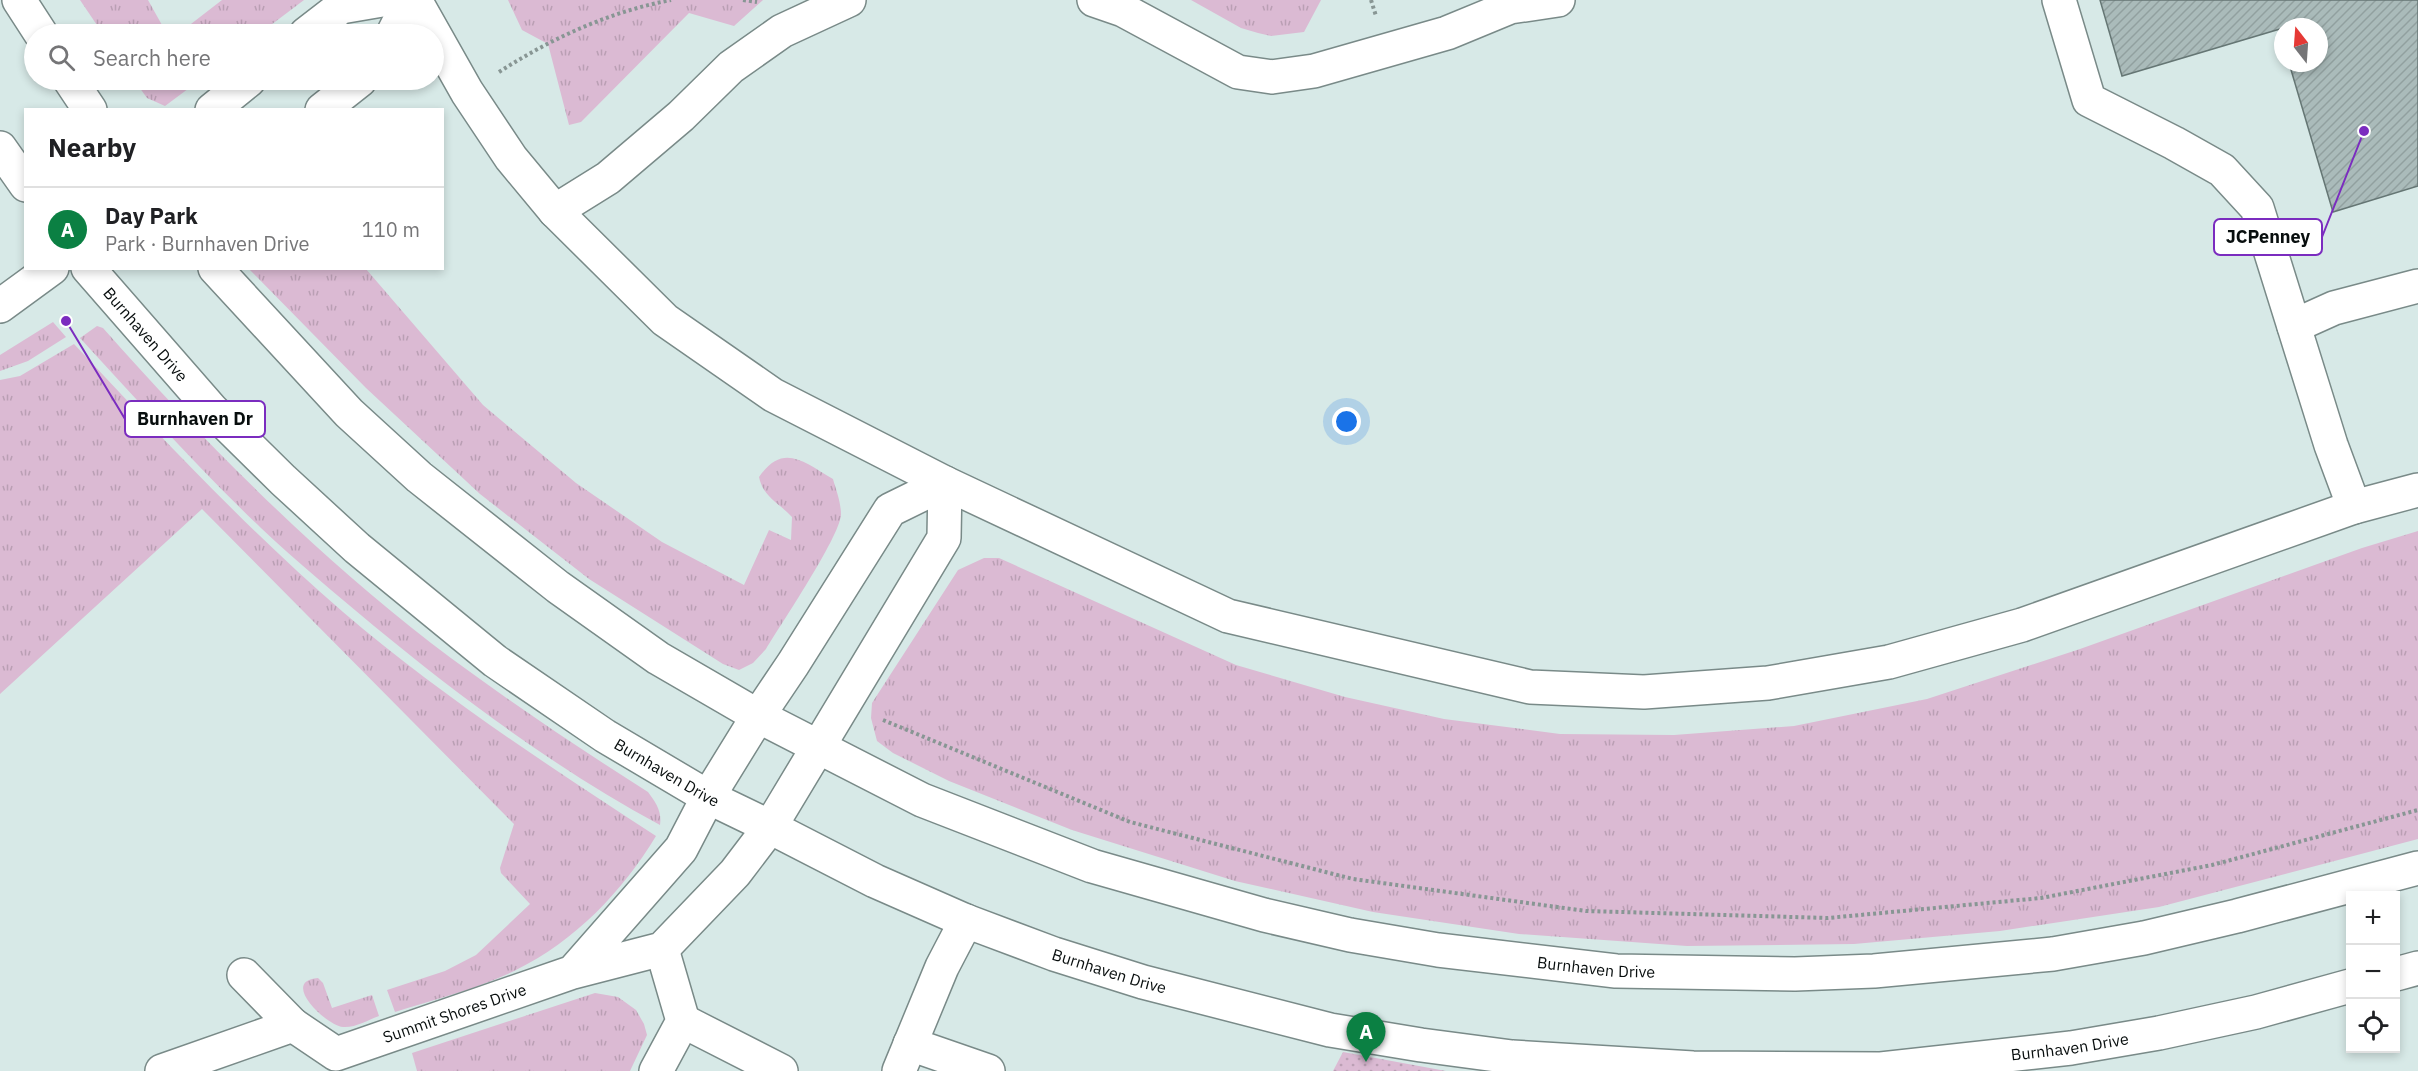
<!DOCTYPE html>
<meta charset="utf-8">
<style>
:root{--surface:#fff;--page:#f6f6f6;--text:#202124;--muted:#757577;--line:#e0e0e0;--accent:#0b8043}
body{margin:0;font-family:"IBM Plex Sans",sans-serif;background:var(--page);color:var(--text)}
.controls{position:absolute;right:18px;bottom:18px;display:grid;overflow:hidden;border-radius:0px;box-shadow:0 3px 9px #0003}
.controls button{width:54px;height:54px;display:grid;place-items:center;padding:0;border:0;border-bottom:2px solid var(--line);background:var(--surface);color:var(--text);font:30px sans-serif}
.compass{position:absolute;left:2274px;top:18px;width:54px;height:54px;border-radius:50%;background:var(--surface);box-shadow:0 3px 9px #0003;rotate:343deg}
.you{position:absolute;left:1347px;top:422px;width:21px;height:21px;margin:-15px;border:4px solid #fff;border-radius:50%;background:#1a73e8;box-shadow:0 0 0 9px #1a73e833}
.badge{display:grid;place-items:center;width:39px;height:39px;border-radius:50%;background:var(--accent);color:#fff;font-size:20px;font-weight:700}
.pin{position:absolute;translate:-50% -50px;filter:drop-shadow(0 2px 3px #0008)}
.pin::after{content:'';position:absolute;top:32px;width:21px;height:18px;background:inherit;clip-path:polygon(0 0,100% 0,50% 100%)}
.list{margin:0;padding:0;list-style:none}
h2{display:flex;justify-content:space-between;align-items:center;height:78px;margin:0;padding:0 24px;font-size:26px}
h2 small{font-size:20px;font-weight:400;color:var(--muted)}
.list li{display:grid;grid-template-columns:39px 1fr auto;gap:18px;align-items:center;box-sizing:border-box;height:84px;padding:0 24px;border-top:2px solid var(--line)}
.list b{display:block;font-size:22px;white-space:nowrap}
.list p{margin:0;font-size:20px;white-space:nowrap;color:var(--muted)}
.list em{font-size:20px;font-style:normal;color:var(--muted)}
.icon{flex:none;width:33px;height:33px;fill:none;stroke:currentColor;stroke-width:2;stroke-linecap:round;stroke-linejoin:round}
.map{position:relative;flex:none;width:2418px;height:1071px;overflow:hidden}
.search{position:absolute;background:var(--surface);box-shadow:0 3px 9px #0003;left:24px;top:24px;width:420px;height:66px;display:flex;align-items:center;gap:15px;box-sizing:border-box;padding:0 21px;border-radius:33px;color:var(--muted);font-size:22px}
.panel{position:absolute;background:var(--surface);box-shadow:0 3px 9px #0003;left:24px;top:108px;width:420px;height:162px;border-radius:0px}
.map>svg:first-child{display:block}
.grass{fill:url(#grass-tufts)}
.park{fill:url(#park-dots)}
.building{fill:url(#building-hatch);stroke:#657674;stroke-width:1.5}
.lines{fill:none;stroke-linecap:round;stroke-linejoin:round}
.minor-casing{stroke:#798a88;stroke-width:36}
.path{stroke:#889694;stroke-width:4;stroke-dasharray:3 3;stroke-linecap:butt}
.minor{stroke:#fff;stroke-width:33}
.labels{text-anchor:middle;stroke-width:5;stroke-linejoin:round;paint-order:stroke}
.street-label{font-size:16px;fill:#080e0e;stroke:#fff}
.leader{fill:none;stroke:#7b2cbf;stroke-width:2}
.callout-dot{fill:#7b2cbf;stroke:#fff;stroke-width:2}
.callout{fill:#fff;stroke:#7b2cbf;stroke-width:2}
.callout-label{font-size:18px;text-anchor:middle;font-weight:bold;fill:#080e0e}
</style>
<div class="map">
<svg width="2418" height="1071" viewBox="0 0 2418 1071">
<defs>
<pattern id="grass-tufts" width="24" height="20" patternUnits="userSpaceOnUse" patternTransform="scale(1.5)"><rect width="24" height="20" fill="#dbbad3"/><path d="M3 7l-1-3M5 7V3M7 7l1-3M15 17l-1-3M17 17v-4M19 17l1-3" fill="none" stroke="#ba9fb4"/></pattern>
<pattern id="park-dots" width="8" height="8" patternUnits="userSpaceOnUse" patternTransform="scale(1.5)"><rect width="8" height="8" fill="#dbbad3"/><path d="M2 2h.1M6 6h.1" fill="none" stroke="#ba9fb4" stroke-width="1.8" stroke-linecap="round"/></pattern>
<pattern id="building-hatch" width="6" height="6" patternUnits="userSpaceOnUse" patternTransform="scale(1.5)"><rect width="6" height="6" fill="#aabbba"/><path d="M-1 1l2-2M0 6l6-6M5 7l2-2" fill="none" stroke="#91a09f"/></pattern>
</defs>
<rect width="100%" height="100%" fill="#d7e9e7"/>
<g class="grass">
<polygon points="80,0 148,0 167,34 103,34"/>
<polygon points="222,0 304,0 259,34 178,34"/>
<polygon points="508,0 763,0 734,26 689,13 581,122 569,125 548,44 522,30"/>
<polygon points="1191,0 1321,0 1304,32 1271,36 1258,33 1241,28"/>
<polygon points="134,80 200,80 165,106 147,98"/>
<path d="M249,269H366L483,405L576,483L662,542L744,585L769,530L791,540L792,517C779,503 763,497 759,477C783,442 804,462 833,479C836,490 841,502 841,515C839,538 781,624 766,649L753,663L739,670L723,664L589,579L480,494L366,388Z"/>
<polygon points="53,322 66,337 28,361 0,371 0,355"/>
<path d="M97,326L103,328C203,441 311,550 431,643C501,696 574,745 648,792C656,803 662,811 660,825C558,770 464,700 374,626C336,594 297,562 261,528C198,468 139,402 80,338Z"/>
<path d="M74,344C161,437 247,529 343,612C441,696 549,766 656,836C622,892 575,941 516,970C478,989 435,999 395,1012L387,990L445,971L476,955L530,904L501,873L500,868L514,824L202,509L0,694V380L20,376Z"/>
<polygon points="2418,531 2418,839 2159,907 2000,931 1854,944 1687,946 1519,934 1373,912 1235,881 1072,830 949,781 893,753 877,741 871,718 872,703 958,570 984,558 999,558 1236,665 1345,697 1444,719 1560,734 1674,735 1794,726 1927,699 2080,649 2362,548"/>
<path d="M318,978L323,983L332,1008L372,995L379,1016C368,1020 355,1028 343,1027C327,1026 279,981 318,978Z"/>
<polygon points="595,993 618,997 636,1010 644,1024 647,1035 630,1071 417,1071 412,1053"/>
</g>
<polygon class="park" points="1343,1052 1446,1071 1333,1071"/>
<polygon class="building" points="2100,0 2418,0 2418,186 2333,212 2289,63 2319,63 2319,27 2283,27 2283,41 2280,29 2122,76"/>
<g class="lines">
<g class="minor-casing">
<g id="minor">
<polyline points="19,0 41,34"/>
<polyline points="415,0 467,92 511,158 555,211 665,320 773,395 945,483 1228,616 1530,687 1644,692 1768,683 1889,662 2022,625 2354,507 2418,490"/>
<polyline points="1094,0 1123,10 1238,72 1272,77 1314,71 1447,33 1510,7 1558,0"/>
<polyline points="2059,0 2089,100 2174,143 2222,170 2257,208 2331,445 2354,507"/>
<polyline points="306,34 341,7 382,0"/>
<polyline points="393,34 410,0"/>
<polyline points="70,80 90,110"/>
<polyline points="212,110 249,80"/>
<polyline points="322,110 360,80"/>
<polyline points="0,148 26,185"/>
<polyline points="555,211 608,178 681,116 731,67 782,31 849,0"/>
<path id="s1" d="M88,268L212,410L283,480L357,548L495,661L605,736L708,797L770,827L875,881L966,921L1054,954L1143,982L1330,1030L1421,1045L1512,1057L1693,1068L1881,1069L2071,1048L2159,1033L2256,1012L2350,986"/>
<path id="s2" d="M215,268L349,413L419,477L558,587L658,658L758,716L922,800L1092,866L1264,915L1350,935L1438,950L1616,971L1795,974L1874,971L2053,954L2144,938L2237,916L2418,868"/>
<polyline points="0,306 52,268"/>
<polyline points="2294,326 2334,308 2418,286"/>
<polyline points="2396,974 2418,968"/>
<polyline points="244,975 293,1025"/>
<polyline points="683,1021 781,1071"/>
<polyline points="910,1044 988,1071"/>
<path id="s3" d="M162,1071L293,1025L336,1054L573,972L662,949L735,873L770,827L944,538L945,483L890,510L793,664L758,716L708,797L681,849L573,972"/>
<polyline points="656,1071 683,1021 662,949"/>
<polyline points="899,1071 942,967 966,921"/>
</g>
</g>
<g class="path">
<polyline points="743,0 757,2"/>
<polyline points="1371,0 1376,16"/>
<path d="M499,72C552,38 609,12 671,0"/>
<polyline points="883,720 1130,822 1353,879 1586,911 1828,918 2041,898 2212,865 2418,810"/>
</g>
<use href="#minor" class="minor"/>
</g>
<g class="labels">
<g class="street-label">
<text dy="6" stroke="none"><textPath href="#s1" startOffset="88">Burnhaven Drive</textPath></text>
<text dy="6" stroke="none"><textPath href="#s1" startOffset="772">Burnhaven Drive</textPath></text>
<text dy="6" stroke="none"><textPath href="#s2" startOffset="1590">Burnhaven Drive</textPath></text>
<text dy="6" stroke="none"><textPath href="#s1" startOffset="1258">Burnhaven Drive</textPath></text>
<text dy="6" stroke="none"><textPath href="#s3" startOffset="316">Summit Shores Drive</textPath></text>
<text dy="6" stroke="none"><textPath href="#s1" startOffset="2230">Burnhaven Drive</textPath></text>
</g>
</g>
<path class="leader" d="M2364 131L2322 237M66 321L125 419"/>
<g class="callout-dot">
<circle cx="2364" cy="131" r="6"/>
<circle cx="66" cy="321" r="6"/>
</g>
<g class="callout">
<rect x="2214" y="219" width="108" height="36" rx="6"/>
<rect x="125" y="401" width="140" height="36" rx="6"/>
</g>
<g class="callout-label">
<text x="2268" y="243">JCPenney</text>
<text x="195" y="425">Burnhaven Dr</text>
</g>
</svg>
<div class="controls">
<button>+</button>
<button>−</button>
<button><svg class="icon" aria-label="locate" viewBox="0 0 24 24"><circle cx="12" cy="12" r="6"/><path d="M12 2v4M12 18v4M2 12h4M18 12h4"/></svg></button>
</div>
<svg class="compass" viewBox="-18 -18 36 36"><path d="M0-13l5 13h-10z" fill="#e53935"/><path d="M0 13l5-13h-10z" fill="#757577"/></svg>
<div class="you"></div>
<div class="pin badge" style="left:1366px;top:1062px">A</div>
<div class="search"><svg class="icon" aria-label="search" viewBox="0 0 24 24"><circle cx="10" cy="10" r="6"/><path d="M15 15l6 6"/></svg>Search here</div>
<section class="panel">
<h2>Nearby<small></small></h2>
<ul class="list">
<li><span class="badge">A</span><div><b>Day Park</b><p>Park · Burnhaven Drive</p></div><em>110 m</em></li>
</ul>
</section>
</div>
